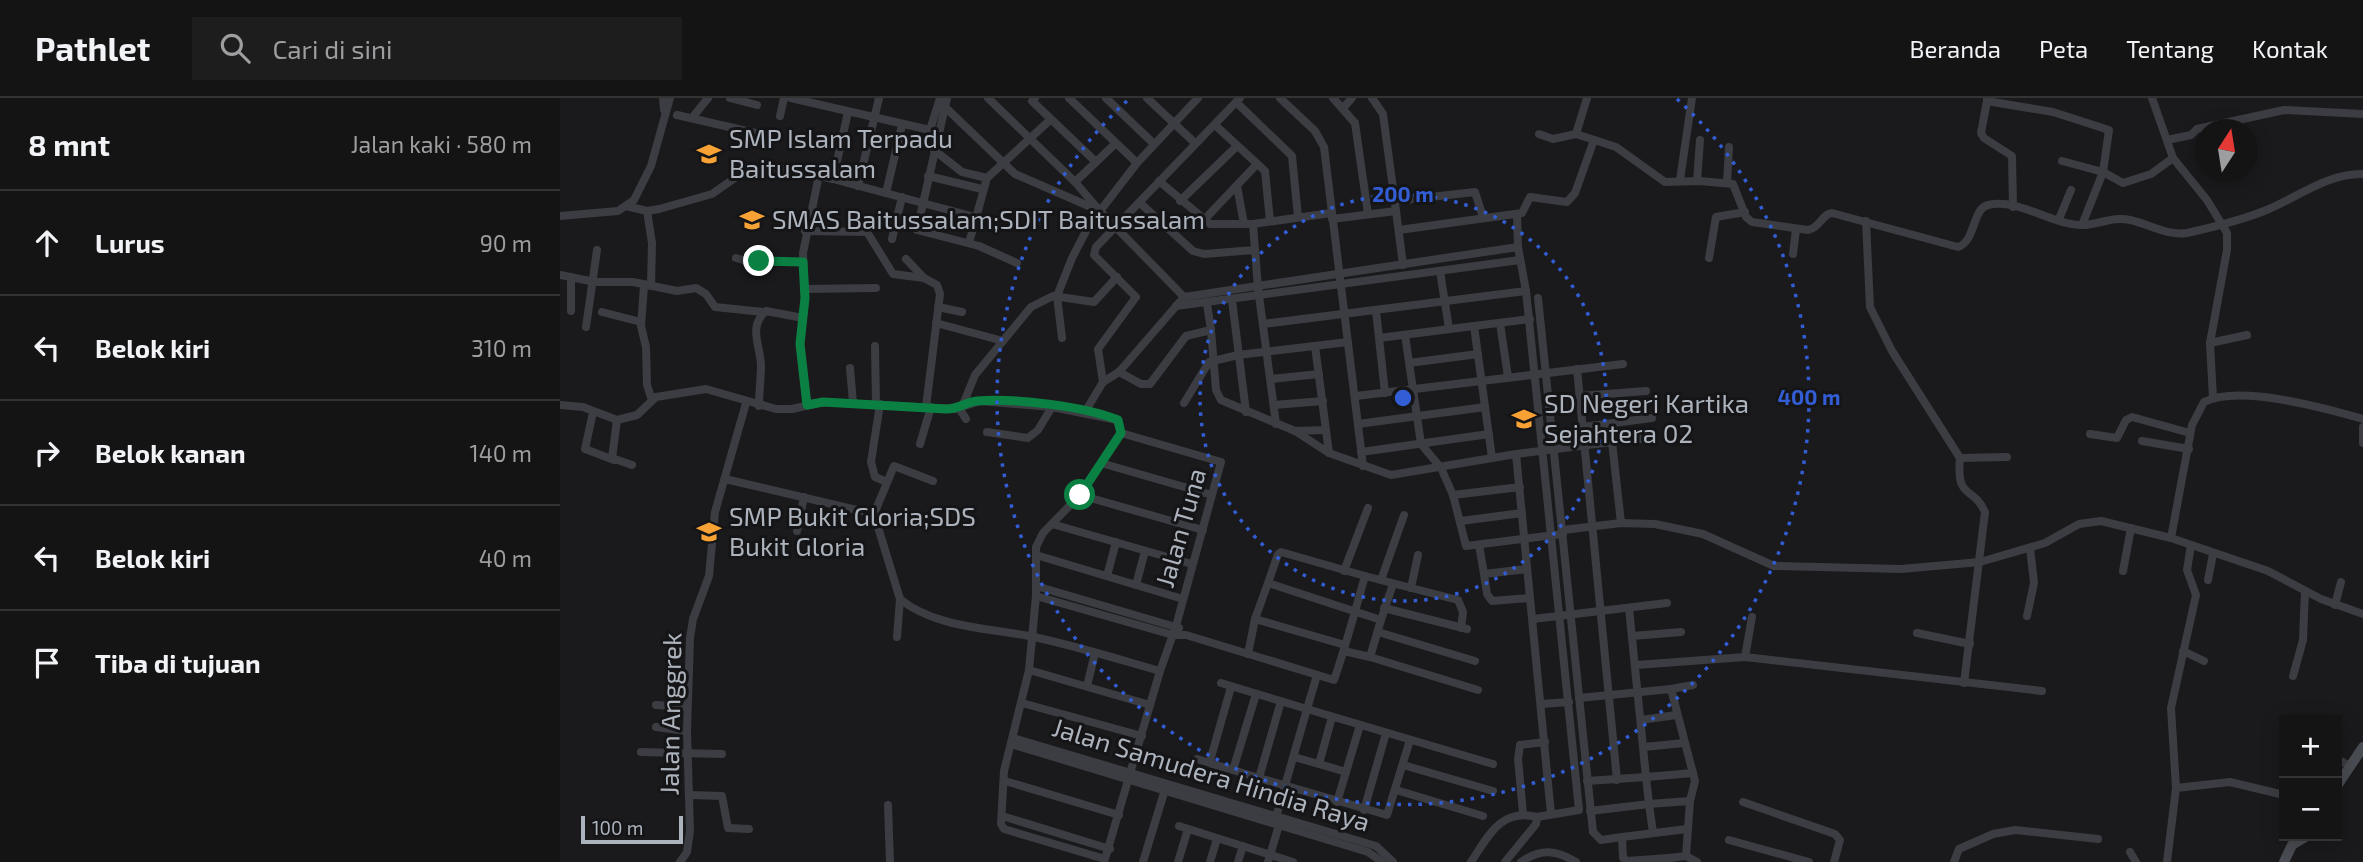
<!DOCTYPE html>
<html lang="id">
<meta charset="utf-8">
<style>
:root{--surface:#141415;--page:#1d1d1e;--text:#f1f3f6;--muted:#9d9ea0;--line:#333334}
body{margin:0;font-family:"Exo 2",sans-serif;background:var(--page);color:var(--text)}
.controls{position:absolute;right:21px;bottom:21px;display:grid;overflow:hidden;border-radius:0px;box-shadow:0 4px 18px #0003}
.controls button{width:63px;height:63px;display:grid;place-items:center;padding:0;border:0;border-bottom:2px solid var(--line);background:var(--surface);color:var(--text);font:35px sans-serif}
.compass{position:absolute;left:1635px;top:21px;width:63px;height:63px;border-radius:50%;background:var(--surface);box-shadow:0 4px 18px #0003;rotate:12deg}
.scale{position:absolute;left:21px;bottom:18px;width:102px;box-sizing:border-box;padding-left:7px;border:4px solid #acb3bc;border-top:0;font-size:19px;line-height:24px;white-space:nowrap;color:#acb3bc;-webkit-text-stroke:5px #151517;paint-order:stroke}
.stop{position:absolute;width:21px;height:21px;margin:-16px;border:5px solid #0b8043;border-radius:50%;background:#fff}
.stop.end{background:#0b8043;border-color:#fff;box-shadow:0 2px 7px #0008}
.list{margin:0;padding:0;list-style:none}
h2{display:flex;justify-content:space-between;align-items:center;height:91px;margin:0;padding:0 28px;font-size:30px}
h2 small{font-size:23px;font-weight:400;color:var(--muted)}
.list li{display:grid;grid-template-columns:46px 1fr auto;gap:21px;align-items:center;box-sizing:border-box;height:105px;padding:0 28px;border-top:2px solid var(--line)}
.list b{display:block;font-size:26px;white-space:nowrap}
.list em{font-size:23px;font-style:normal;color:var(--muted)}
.icon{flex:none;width:38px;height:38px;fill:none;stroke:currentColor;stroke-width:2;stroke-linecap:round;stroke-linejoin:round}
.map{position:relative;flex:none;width:1803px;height:764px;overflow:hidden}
header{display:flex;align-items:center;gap:42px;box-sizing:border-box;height:98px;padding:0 35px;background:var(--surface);border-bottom:2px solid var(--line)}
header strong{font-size:33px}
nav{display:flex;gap:38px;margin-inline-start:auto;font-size:24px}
.search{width:490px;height:63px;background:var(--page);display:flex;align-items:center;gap:18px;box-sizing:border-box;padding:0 24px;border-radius:0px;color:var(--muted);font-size:26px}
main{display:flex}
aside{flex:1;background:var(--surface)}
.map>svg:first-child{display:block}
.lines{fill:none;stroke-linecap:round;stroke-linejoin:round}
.minor{stroke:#3b3d42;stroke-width:8}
.secondary{stroke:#494c52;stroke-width:10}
.route{stroke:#0b8043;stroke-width:9}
.ring{fill:none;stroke:#325dd4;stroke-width:3.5;stroke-dasharray:3.5 7}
.labels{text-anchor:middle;stroke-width:6;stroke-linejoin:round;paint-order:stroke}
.poi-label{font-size:26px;fill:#acb3bc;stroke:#151517;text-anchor:start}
.street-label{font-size:26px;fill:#acb3bc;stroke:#151517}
.centre{fill:#325dd4;stroke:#151517;stroke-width:3.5}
.ring-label{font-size:21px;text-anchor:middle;font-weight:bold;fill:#325dd4;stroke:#151517;stroke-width:6;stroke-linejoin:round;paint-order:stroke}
</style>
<header>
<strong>Pathlet</strong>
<div class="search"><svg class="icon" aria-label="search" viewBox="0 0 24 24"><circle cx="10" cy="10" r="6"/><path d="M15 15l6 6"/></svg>Cari di sini</div>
<nav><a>Beranda</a><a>Peta</a><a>Tentang</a><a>Kontak</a></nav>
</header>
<main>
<aside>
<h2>8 mnt<small>Jalan kaki · 580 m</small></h2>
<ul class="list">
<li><svg class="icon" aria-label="ahead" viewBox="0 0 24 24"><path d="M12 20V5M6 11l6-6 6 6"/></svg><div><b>Lurus</b></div><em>90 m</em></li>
<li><svg class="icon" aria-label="left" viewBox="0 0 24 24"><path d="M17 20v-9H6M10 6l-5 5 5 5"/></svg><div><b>Belok kiri</b></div><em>310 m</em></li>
<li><svg class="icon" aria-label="right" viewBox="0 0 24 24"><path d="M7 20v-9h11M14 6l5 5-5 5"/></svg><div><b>Belok kanan</b></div><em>140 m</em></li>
<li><svg class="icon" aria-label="left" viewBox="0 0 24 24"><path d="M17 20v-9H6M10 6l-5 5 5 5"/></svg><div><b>Belok kiri</b></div><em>40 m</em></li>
<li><svg class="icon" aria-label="arrive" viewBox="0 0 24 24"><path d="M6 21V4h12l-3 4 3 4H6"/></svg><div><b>Tiba di tujuan</b></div></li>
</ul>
</aside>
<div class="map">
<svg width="1803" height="764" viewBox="0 0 1803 764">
<rect width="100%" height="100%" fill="#1a1a1c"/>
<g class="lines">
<g class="minor">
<polyline points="103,0 104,12"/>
<polyline points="170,0 197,7"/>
<polyline points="231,0 370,32 380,0"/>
<polyline points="387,0 357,132 419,148 457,165"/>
<polyline points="428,0 515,84 540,113 577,65 638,0"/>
<polyline points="475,0 472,3 536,64 515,84"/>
<polyline points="509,0 577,65"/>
<polyline points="546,0 594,46"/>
<polyline points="587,0 635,45"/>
<polyline points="720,0 755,33 764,49 803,368"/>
<polyline points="773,0 795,25 808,116"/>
<polyline points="812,0 823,16 836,113"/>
<path d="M1027,0L1016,36L1056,49L1105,84L1140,83L1173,86L1186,119L1192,124L1248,132C1260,130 1262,116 1272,115L1398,149C1416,143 1412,111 1428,107C1460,100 1491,127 1522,127C1538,127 1553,118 1570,122C1589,126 1606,138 1627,135C1654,129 1683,122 1709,111C1739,98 1769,75 1803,76"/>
<polyline points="1427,0 1427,3 1493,14 1549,32 1543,74 1522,127"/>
<polyline points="1592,0 1613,60 1647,102 1667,135 1667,152 1650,245 1653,300"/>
<polyline points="1427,3 1421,35 1424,40 1452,58 1453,109"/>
<polyline points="676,4 732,58 738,119"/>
<polyline points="385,9 455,76 540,113 624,199"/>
<polyline points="783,10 792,0"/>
<polyline points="288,14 273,81 415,119"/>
<polyline points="117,17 200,36"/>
<polyline points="220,18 224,0"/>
<polyline points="132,20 148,0"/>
<polyline points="655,27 705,73 710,123"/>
<polyline points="979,36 993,41 1016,36"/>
<polyline points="1607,42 1631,37 1637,31 1724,12 1803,16"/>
<polyline points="374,52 402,74 427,80"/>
<polyline points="1502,63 1543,74 1563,85 1591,76 1613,60"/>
<polyline points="536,64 556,45"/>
<polyline points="368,78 422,91"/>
<polyline points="1120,82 1132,0"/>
<polyline points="599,83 650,126 693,126 771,115"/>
<polyline points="1137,83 1140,42"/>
<polyline points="1167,85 1169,49"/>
<polyline points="298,88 319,0"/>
<polyline points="677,88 684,126"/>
<polyline points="326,95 342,27"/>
<polyline points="620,103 677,48"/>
<polyline points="835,103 915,94 923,119"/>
<polyline points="580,105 633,153 644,156 694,152"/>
<polyline points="66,108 87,113 99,111 152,96 182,75 216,69 273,81"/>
<polyline points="87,113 92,145 91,188"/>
<polyline points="957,116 958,149 966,193"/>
<polyline points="0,118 58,113 74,102 91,68 110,0"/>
<polyline points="772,121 836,113 843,167"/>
<polyline points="1499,121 1511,92"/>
<polyline points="643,123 697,66"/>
<path d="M1306,123L1310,209L1332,253L1400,360C1396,403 1413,387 1425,414L1404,585"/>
<polyline points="693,126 698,190 716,326"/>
<polyline points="839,132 962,115 970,99 1007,104 1015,95 1034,42"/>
<polyline points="245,133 307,134 333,176 364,180 377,187 380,196 366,309"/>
<polyline points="332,141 342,99"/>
<polyline points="409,145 427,80 490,22"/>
<polyline points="1233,156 1236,131"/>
<polyline points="176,160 190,164 243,164"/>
<polyline points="1149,160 1156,119 1185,114"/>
<polyline points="346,161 364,180"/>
<polyline points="880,173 889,231"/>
<polyline points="0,177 35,184 73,184 117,193 136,190 146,196 155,209 203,214"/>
<polyline points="84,188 81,228 86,249 87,287 92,302"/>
<polyline points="244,191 316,190"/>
<polyline points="978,200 1033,734 1041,742 1062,739 1063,760 1067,763 1109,760 1109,764"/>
<polyline points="672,202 686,314"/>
<polyline points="647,206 651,232"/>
<polyline points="616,208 960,162"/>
<polyline points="378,209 402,214"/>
<polyline points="11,213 11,179"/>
<polyline points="816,213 819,240 914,228 932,360"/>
<polyline points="42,214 81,224"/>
<polyline points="376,225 443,243"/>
<polyline points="940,225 948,279"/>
<polyline points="703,226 966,193 1019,712 977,719"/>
<polyline points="914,228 970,221"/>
<polyline points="26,229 37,152"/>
<polyline points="845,237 861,346 881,370 893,397 906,448 1003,436"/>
<polyline points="502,240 497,198 512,160 537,112"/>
<polyline points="819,240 825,295"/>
<polyline points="1650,245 1687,237"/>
<polyline points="315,248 316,306"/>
<polyline points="755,248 769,355"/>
<polyline points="849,265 918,256"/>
<polyline points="290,270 293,305"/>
<polyline points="1017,271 1057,682"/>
<polyline points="559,274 581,286 590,286 626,238 651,232 656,292 661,302 735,333 769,355 831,377 956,356 991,716"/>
<polyline points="711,281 759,276"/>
<polyline points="543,284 538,251 576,199 534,157 536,149 680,0"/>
<polyline points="796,298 1063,266"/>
<polyline points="1020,298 1086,293"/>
<polyline points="624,305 649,264 678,257 788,244"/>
<polyline points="320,306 311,364 315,379 327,384"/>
<polyline points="0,307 23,309 57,322 77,317 96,299 146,291 216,311 232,311 263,304 395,311 420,303 492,309 557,322 561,335 520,397 483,435 476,449 476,498 469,572 444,673 441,726 444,731 545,761 590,607 469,572"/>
<polyline points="247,307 240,246 245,200 243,155 259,77"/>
<polyline points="714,307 763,303"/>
<path d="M199,308C199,294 201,280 201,267C200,247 188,228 206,213L243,220"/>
<polyline points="402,309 415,277 471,209 493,198 534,204 557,179"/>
<polyline points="399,310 406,321"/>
<polyline points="33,314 25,351 54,362"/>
<polyline points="525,314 543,284 559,274 624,199 958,149"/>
<polyline points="57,322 52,360 72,367"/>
<polyline points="798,326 925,309"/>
<polyline points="1023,329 1092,320"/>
<polyline points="1803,329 1803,345"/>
<polyline points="735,333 766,332"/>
<polyline points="427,334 468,340 478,332 492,309"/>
<polyline points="1530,336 1557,340 1566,322 1572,319 1630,335"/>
<polyline points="1582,343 1629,351"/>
<polyline points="1052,344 1081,341"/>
<polyline points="360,346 371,309"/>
<polyline points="801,354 929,336"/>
<polyline points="956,356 1052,344 1061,425"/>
<polyline points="1400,360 1447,359"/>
<polyline points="541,365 652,397"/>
<polyline points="165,381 314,416"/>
<polyline points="520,397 643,432"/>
<polyline points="893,397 960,389"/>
<polyline points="901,423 962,415"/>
<polyline points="492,426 632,466"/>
<polyline points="1003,432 1061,425 1095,426 1143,436 1214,468 1341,471 1420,464 1485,445 1519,426 1541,423 1611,440 1708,473 1761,501 1803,516"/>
<polyline points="237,433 244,399"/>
<path d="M1611,440L1632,327L1644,304C1679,286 1765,310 1803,321"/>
<polyline points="919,447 924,476 967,471"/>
<polyline points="476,457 623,501"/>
<polyline points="784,473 808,410"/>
<polyline points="1563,473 1571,430"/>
<polyline points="924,476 927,496 932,503 970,500"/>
<polyline points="547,478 556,444"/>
<polyline points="805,478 898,502 903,514 901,530"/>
<polyline points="821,482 844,417"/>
<polyline points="1648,482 1653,456"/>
<polyline points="576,487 585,453"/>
<polyline points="476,488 619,530"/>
<polyline points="851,490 858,457"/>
<path d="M476,498L613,537H626L774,582C786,548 795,513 805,478L721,454L718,456L708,485L821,522L833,486"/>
<path d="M340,501C375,530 431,530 474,539C516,548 558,561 600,573L616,528L661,364L561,335"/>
<polyline points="1775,507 1781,484"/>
<polyline points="824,510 907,531"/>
<polyline points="1069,510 1086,679 1133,675"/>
<polyline points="1467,518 1474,485 1470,450"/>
<polyline points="695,521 785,547"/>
<polyline points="973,521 1107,505"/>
<polyline points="818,534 915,563"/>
<polyline points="1357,535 1410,546"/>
<polyline points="1072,538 1121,534"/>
<polyline points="337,539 340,501 314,416 334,368 373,383"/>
<polyline points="784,553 810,559 821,522"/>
<polyline points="1623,553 1644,563"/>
<polyline points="688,556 695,521 708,485"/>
<polyline points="810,559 918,592"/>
<polyline points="1185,559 1192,519"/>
<polyline points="1076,567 1185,559 1482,593"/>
<polyline points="1733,578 1743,542 1745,493"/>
<polyline points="661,585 747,611 757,577"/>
<polyline points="527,588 535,555"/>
<polyline points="671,589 650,663 652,666 673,672 696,596"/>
<polyline points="1111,591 1133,587"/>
<polyline points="1019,600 1111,591 1135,683 1130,703 1126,758"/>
<polyline points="462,605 582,638"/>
<polyline points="981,606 1009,604"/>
<polyline points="96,607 127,609"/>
<polyline points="590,607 600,573"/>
<polyline points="1081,622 1116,617"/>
<polyline points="96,629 127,633"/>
<polyline points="453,640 816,748 833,764"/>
<polyline points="451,646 808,754 822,764"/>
<polyline points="1084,649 1124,645"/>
<polyline points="81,654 162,656"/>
<polyline points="734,659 759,666 772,619"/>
<polyline points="637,661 650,665"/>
<polyline points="1777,661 1788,667"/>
<polyline points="759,666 786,674 800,627"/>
<polyline points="843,667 933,693"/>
<polyline points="673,672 699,680 721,603"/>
<polyline points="699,680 827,717 850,642"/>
<polyline points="445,683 559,717"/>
<polyline points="1027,683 1086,679 1089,706 1030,713"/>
<polyline points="1616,690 1670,684 1724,697"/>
<polyline points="836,692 923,718"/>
<polyline points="130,697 162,698 168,730 189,731"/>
<polyline points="777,704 786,674"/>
<polyline points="1183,704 1275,736 1280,742 1274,764"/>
<polyline points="328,707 330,764"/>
<polyline points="804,712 826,635"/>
<polyline points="963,715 958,661 960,647 985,644"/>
<polyline points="442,718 550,751"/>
<polyline points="716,719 747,611 933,666"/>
<polyline points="619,728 733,764"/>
<polyline points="1093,735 1089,706 1130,703"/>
<polyline points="1062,739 1127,731"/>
<polyline points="1169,742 1249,764"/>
<polyline points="1570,754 1576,764"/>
<polyline points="1109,760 1126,758 1137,764"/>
<polyline points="120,764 127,754 130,733 127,633 130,540 133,521 149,478 155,414 186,305"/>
<polyline points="583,764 606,688"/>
<polyline points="618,764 628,731"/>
<polyline points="650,764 657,741"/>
<polyline points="678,764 683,748"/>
<polyline points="708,764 719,727"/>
<path d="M911,764C929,737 941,710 977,719L976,726L945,764"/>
<path d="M961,764C981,750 996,752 1016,764"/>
<polyline points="1394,764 1399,751 1433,736 1455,732 1538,741"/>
<polyline points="1607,764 1616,690 1611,610 1636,497 1627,472 1631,447"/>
</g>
<g class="secondary">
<polyline points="1777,688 1803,649"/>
<polyline points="1724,764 1732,747 1747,738"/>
</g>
</g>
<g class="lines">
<path class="route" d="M199,163L243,164L245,200L240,246L247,307L263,304L386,311C399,311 406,304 417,303C454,300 524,308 558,322L561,335L520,397"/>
</g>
<g class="ring">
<circle cx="843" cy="300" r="203"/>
<path d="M1117 1A406 406 0 1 1 569 1"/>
</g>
<defs>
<g id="school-bare" transform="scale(1.89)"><path d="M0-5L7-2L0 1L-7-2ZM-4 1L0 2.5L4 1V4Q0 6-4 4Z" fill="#f8a236" stroke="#151517" stroke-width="2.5" paint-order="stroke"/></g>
</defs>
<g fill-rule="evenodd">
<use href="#school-bare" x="149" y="56"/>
<use href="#school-bare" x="192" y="122"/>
<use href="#school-bare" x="964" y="321"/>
<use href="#school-bare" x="149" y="434"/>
</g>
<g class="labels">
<g class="poi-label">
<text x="169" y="50">SMP Islam Terpadu<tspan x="169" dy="30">Baitussalam</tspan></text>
<text x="212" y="131">SMAS Baitussalam;SDIT Baitussalam</text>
<text x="984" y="315">SD Negeri Kartika<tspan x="984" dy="30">Sejahtera 02</tspan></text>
<text x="169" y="428">SMP Bukit Gloria;SDS<tspan x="169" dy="30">Bukit Gloria</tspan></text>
</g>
<g class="street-label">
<text transform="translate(621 430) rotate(-74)" y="9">Jalan Tuna</text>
<text transform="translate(111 616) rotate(-89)" y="9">Jalan Anggrek</text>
<text transform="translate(651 677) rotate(17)" y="9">Jalan Samudera Hindia Raya</text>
</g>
</g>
<circle cx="843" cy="300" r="10" class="centre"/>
<g class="ring-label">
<text x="843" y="104">200 m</text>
<text x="1249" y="307">400 m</text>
</g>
</svg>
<div class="controls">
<button>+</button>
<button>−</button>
</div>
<svg class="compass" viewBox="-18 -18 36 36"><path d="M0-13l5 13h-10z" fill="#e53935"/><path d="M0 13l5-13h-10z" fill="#9d9ea0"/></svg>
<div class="scale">100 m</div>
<div class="stop" style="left:520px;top:397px"></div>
<div class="stop end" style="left:199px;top:163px"></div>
</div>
</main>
